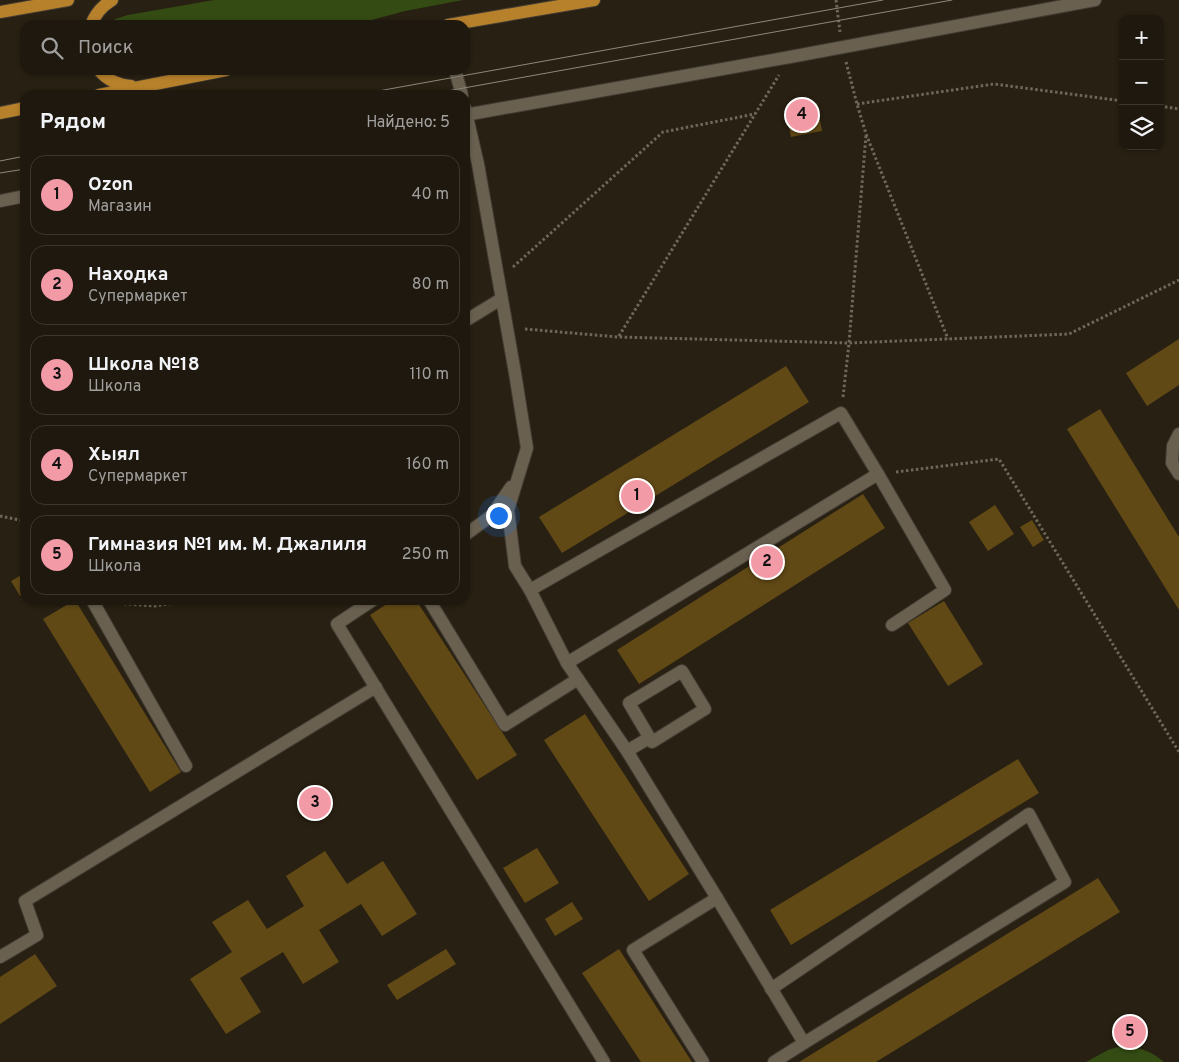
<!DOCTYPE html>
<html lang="ru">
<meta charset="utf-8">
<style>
:root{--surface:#1e180e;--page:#262117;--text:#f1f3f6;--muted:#a1a09e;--line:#3c372e;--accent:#f39aa7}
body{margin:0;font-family:Overpass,sans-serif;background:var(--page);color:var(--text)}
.controls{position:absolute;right:15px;top:15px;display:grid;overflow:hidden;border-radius:10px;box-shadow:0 1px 4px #0004}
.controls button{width:45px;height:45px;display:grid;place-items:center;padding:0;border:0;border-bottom:1px solid var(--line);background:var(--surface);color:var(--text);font:25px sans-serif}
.you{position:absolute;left:498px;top:515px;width:18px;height:18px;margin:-12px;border:4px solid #fff;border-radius:50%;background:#1a73e8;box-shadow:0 0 0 8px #1a73e833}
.badge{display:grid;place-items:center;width:32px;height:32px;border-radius:50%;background:var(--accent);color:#111;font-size:16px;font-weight:700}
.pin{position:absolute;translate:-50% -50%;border:2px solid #fff;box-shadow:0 1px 5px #0006}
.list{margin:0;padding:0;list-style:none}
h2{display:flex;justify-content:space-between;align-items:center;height:65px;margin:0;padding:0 20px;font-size:21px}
h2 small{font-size:16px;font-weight:400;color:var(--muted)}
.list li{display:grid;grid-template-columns:32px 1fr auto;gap:15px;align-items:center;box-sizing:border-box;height:80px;margin:0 10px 10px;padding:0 10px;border:1px solid var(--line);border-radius:15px}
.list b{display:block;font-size:19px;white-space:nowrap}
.list p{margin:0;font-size:16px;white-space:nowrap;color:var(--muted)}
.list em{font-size:16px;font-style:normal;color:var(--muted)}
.icon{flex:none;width:28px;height:28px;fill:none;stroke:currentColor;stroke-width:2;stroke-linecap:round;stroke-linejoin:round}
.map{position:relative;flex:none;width:1179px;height:1062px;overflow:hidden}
.search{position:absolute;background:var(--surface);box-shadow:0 1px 4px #0004;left:20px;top:20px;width:450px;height:55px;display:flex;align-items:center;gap:12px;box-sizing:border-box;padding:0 18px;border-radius:15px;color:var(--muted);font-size:19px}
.panel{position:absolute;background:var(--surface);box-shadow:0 1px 4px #0004;left:20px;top:90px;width:450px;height:515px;border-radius:15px}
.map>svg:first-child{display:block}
.green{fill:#344c14}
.building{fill:#614916}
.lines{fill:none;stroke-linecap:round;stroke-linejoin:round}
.lane-casing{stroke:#413b32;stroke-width:14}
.street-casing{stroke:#413b32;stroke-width:14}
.primary-casing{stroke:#413b32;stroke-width:14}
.path{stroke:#6e675a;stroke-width:3;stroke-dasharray:2.5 2.5;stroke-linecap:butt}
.lane{stroke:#696050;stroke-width:12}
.street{stroke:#696050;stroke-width:12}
.primary{stroke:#b7812b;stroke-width:12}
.tram{stroke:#8e887c;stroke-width:1}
</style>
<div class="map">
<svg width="1179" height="1062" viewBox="0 0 1179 1062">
<rect width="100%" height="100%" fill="#282012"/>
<g class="green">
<polygon points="214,0 463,0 405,11 353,25 108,25 115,19 128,15"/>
<path d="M1118,1047C1136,1046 1150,1050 1164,1062H1086L1108,1050Z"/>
</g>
<g class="building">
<polygon points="817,103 822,131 791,137 786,109"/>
<polygon points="1179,339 1179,385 1147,406 1126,373"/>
<polygon points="786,366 809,402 562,553 539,517"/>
<polygon points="1100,409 1179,537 1179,610 1067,429"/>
<polygon points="863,494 885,528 639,684 617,650"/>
<polygon points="995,505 1014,534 988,551 969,522"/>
<polygon points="1032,520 1044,540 1033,547 1020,527"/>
<polygon points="25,573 25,593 20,596 11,581"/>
<polygon points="75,600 181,772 150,792 43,619"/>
<polygon points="393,600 416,600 517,755 477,780 370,615"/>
<polygon points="944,601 983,664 948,686 908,623"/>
<polygon points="585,714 689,874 649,901 544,740"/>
<polygon points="1018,759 1039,793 791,945 770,910"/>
<polygon points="537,848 559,883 525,903 503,868"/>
<polygon points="325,851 347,884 383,861 417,914 382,936 361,904 319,930 339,962 303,984 283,952 240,978 261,1012 226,1034 190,979 232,952 212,922 248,900 267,929 304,906 286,876"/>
<polygon points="1098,878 1120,912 876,1062 799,1062"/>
<polygon points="572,902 583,919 555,936 545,919"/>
<polygon points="446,949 456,964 397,1000 387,985"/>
<polygon points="619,949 692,1062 641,1062 582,973"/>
<polygon points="35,954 57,986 0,1024 0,977"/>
</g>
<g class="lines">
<g class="lane-casing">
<g id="lane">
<polyline points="455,70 462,95"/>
<polyline points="465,108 478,164 515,373 527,448 508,510 515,566 530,590 567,663 627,751 717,898 804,1043 774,1062"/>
<polyline points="465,321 501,299"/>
<polyline points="1179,434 1173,446 1172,463 1179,474"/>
<polyline points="878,474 945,590 892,625"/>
<polyline points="465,535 491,516 511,487"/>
<polyline points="530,590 841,413 878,474 567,663"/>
<polyline points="92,600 186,766"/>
<polyline points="373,600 337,624 604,1062"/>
<polyline points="429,600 505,725 578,679"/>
<polygon points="682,671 705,709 652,742 629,703"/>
<polyline points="627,751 649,738"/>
<polyline points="0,957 37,935 25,901 376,687"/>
<polyline points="771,989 1029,814 1065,882 804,1043"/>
<polyline points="703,1062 633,950 717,898"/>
</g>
</g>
<g class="street-casing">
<g id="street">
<polyline points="465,115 790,57 1095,0"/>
<polyline points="0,201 25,196"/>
</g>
</g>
<g class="primary-casing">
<g id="primary">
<polyline points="0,12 68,0"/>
<path d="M91,25C95,14 102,6 112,0"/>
<polyline points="448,25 594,0"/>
<path d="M99,70C107,80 118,85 131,86"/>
<polyline points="99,95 226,70"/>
<polyline points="0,113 25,108"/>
</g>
</g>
<g class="path">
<polyline points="836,0 840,32"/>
<polyline points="846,62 857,104 866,134 948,339"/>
<polyline points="857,104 994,84 1123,101"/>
<polyline points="1160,106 1179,109"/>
<polyline points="513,267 663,132 755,114"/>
<polyline points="525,329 618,337 849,343 1069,334 1179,280"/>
<polyline points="619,336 779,75"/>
<polyline points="843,397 849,343 866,135"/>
<polyline points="896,472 999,459 1179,752"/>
<polyline points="0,516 25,521"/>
<polyline points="114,603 154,606 197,600"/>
</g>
<use href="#lane" class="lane"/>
<use href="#street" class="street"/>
<use href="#primary" class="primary"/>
<g class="tram">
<polyline points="356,95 883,0"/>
<polyline points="425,95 952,0"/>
<polyline points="0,161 25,156"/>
<polyline points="0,173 25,169"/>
</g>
</g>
</svg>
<div class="controls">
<button>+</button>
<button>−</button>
<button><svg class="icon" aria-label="layers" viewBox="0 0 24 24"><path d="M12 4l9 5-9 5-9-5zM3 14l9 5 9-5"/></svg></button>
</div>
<div class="you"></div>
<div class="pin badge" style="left:637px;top:496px">1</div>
<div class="pin badge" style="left:767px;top:562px">2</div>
<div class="pin badge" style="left:315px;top:803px">3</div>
<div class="pin badge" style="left:802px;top:115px">4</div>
<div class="pin badge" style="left:1130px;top:1032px">5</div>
<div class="search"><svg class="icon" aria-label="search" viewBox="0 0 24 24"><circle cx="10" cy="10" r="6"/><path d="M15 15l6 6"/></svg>Поиск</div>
<section class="panel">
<h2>Рядом<small>Найдено: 5</small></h2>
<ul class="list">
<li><span class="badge">1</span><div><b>Ozon</b><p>Магазин</p></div><em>40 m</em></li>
<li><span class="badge">2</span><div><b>Находка</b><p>Супермаркет</p></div><em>80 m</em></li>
<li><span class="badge">3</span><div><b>Школа №18</b><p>Школа</p></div><em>110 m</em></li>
<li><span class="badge">4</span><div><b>Хыял</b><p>Супермаркет</p></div><em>160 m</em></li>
<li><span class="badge">5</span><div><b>Гимназия №1 им. М. Джалиля</b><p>Школа</p></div><em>250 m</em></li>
</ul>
</section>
</div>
